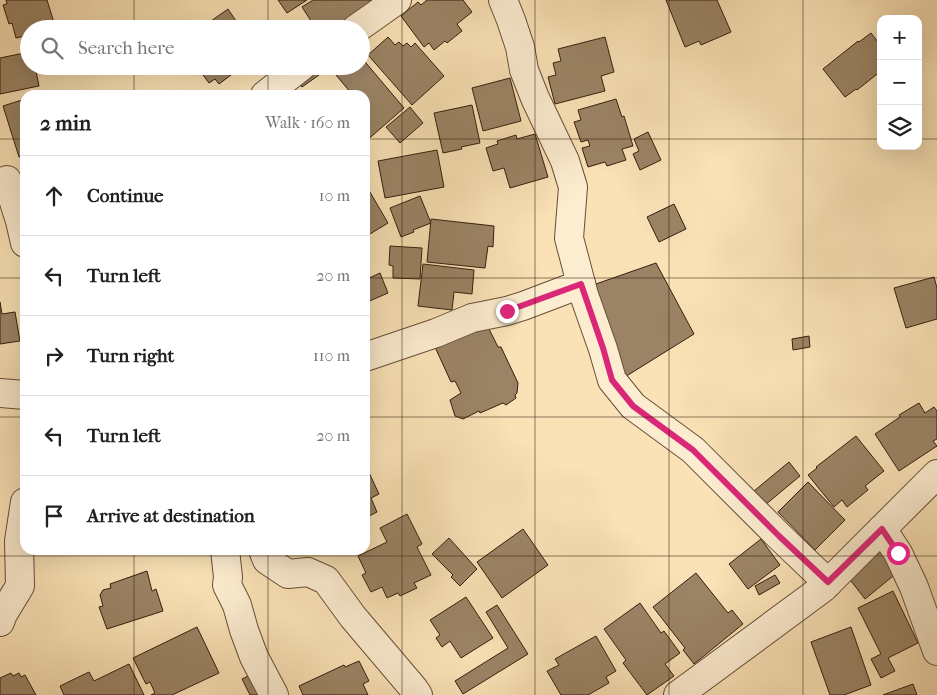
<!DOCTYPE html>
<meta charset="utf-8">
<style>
:root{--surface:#fff;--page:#f2f2f2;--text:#202124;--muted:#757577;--line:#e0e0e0}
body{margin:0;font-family:"IM FELL French Canon",serif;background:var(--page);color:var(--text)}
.controls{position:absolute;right:15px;top:15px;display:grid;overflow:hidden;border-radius:10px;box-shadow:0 5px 20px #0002}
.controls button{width:45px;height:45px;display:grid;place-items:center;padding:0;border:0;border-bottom:1px solid var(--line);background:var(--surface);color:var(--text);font:25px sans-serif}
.stop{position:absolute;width:15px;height:15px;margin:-11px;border:4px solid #db2777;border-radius:50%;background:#fff}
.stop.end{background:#db2777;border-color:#fff;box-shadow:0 1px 5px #0008}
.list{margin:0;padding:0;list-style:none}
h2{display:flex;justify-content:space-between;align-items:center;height:65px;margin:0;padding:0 20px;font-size:21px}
h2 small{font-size:16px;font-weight:400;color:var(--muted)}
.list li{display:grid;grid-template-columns:32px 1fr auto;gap:15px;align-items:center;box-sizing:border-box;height:80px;padding:0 20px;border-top:1px solid var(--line)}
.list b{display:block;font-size:19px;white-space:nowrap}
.list em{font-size:16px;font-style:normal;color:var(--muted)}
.icon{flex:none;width:28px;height:28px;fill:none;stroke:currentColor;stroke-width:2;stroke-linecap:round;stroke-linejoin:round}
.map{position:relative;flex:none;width:937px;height:695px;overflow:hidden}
.search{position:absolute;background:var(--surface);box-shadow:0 5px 20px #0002;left:20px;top:20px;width:350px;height:55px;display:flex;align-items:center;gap:12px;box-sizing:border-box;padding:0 18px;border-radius:28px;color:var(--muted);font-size:19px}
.panel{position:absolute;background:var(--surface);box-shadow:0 5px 20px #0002;left:20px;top:90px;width:350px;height:465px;border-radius:15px}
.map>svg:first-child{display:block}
.building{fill:#9b8465;stroke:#351e0d}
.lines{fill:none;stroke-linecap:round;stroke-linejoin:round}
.minor-casing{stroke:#664f37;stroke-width:30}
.minor{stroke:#fcecd0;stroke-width:28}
.route{stroke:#db2777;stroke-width:6}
.grid{fill:none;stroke:#351e0d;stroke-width:1;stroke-opacity:0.55}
</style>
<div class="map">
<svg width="937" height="695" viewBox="0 0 937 695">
<rect width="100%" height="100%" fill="#fae2b6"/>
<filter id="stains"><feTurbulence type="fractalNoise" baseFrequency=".004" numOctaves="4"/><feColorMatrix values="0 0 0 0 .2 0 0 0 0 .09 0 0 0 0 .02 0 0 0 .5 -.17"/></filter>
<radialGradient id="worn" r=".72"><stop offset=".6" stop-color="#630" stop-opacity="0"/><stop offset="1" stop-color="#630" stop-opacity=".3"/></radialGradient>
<g class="building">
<polygon points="6,0 47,0 56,29 29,29 29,35 16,38 12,23 9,24 3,5 7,4"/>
<polygon points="278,0 307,0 287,13"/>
<polygon points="313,0 372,0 376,7 345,28 341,23 332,29 323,29 318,21 313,24 302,7"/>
<polygon points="427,0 463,0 472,12 457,24 462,31 447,43 445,41 434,50 429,43 424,47 401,16 418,2 421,5"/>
<polygon points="666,0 717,0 731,32 701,45 699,41 685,47"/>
<polygon points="228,9 236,21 225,29 217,29 211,21"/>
<polygon points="871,33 878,42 881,41 881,67 879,69 881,71 857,90 856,89 845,97 823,69 858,41 859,42"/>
<polygon points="388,37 395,45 399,42 403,46 407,43 411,47 415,43 444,76 412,105 368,55"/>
<polygon points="605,37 614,72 601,76 605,91 555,104 548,77 556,75 553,63 561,61 558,49"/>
<polygon points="29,52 29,66 35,66 39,86 0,94 0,58"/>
<polygon points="361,57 404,108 365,142 365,95 348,95 351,93 336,75 347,66 361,66"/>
<polygon points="216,66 231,66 235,72 219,84 215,79 209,83 203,75"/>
<polygon points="312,66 319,75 302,87 295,78"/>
<polygon points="510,78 521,121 483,131 472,88"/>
<polygon points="25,99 25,155 19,157 3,106"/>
<polygon points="616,99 622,117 624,116 633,146 622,149 626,160 607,166 605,162 588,167 582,148 590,146 588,140 581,142 574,122 581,120 578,110"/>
<polygon points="472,105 480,143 461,147 462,149 443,153 434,113"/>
<polygon points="410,107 423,123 400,143 386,127"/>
<polygon points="648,132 661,160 640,170 633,154 639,151 634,139"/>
<polygon points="535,134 548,177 510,188 504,168 493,171 486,148 498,144 497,141 516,135 517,139"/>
<polygon points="437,150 444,187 385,198 378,161"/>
<polygon points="367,187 388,223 365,237 365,188"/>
<polygon points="420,196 431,223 413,230 414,232 401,237 390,208"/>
<polygon points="674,204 686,229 659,242 647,217"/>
<polygon points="431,219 494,226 493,247 488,246 485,268 427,262"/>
<polygon points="390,246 422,248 420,279 393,278 393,266 389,265"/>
<polygon points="656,263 694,334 620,380 593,285"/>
<polygon points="423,264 474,270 472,294 454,292 452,310 418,306"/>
<polygon points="380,273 388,293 365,303 365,280"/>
<polygon points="934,277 937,288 937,319 906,328 894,288"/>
<polygon points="0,302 2,314 15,312 20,341 0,344"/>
<polygon points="482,324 488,327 498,347 501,347 518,383 517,393 515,395 516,398 506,405 503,403 480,413 479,411 463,419 455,416 450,400 461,393 455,381 451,382 435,347"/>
<polygon points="809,336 810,347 793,350 792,339"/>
<polygon points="919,403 925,413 934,407 937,411 937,439 933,441 937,446 899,471 875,434 900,417 899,415"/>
<polygon points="856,436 884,471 865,486 868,490 847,507 842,500 834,507 808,475 817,468 816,467"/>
<polygon points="789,462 800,476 765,505 754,491"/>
<polygon points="365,464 379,494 371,498 377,512 365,518"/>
<polygon points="808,482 845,520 815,550 778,512"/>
<polygon points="407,514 422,544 417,547 431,575 414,583 417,588 400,596 398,593 387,598 382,587 371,592 362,575 366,573 358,556 387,542 380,528"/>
<polygon points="523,529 548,565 502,598 477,562"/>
<polygon points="449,538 477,569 460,586 451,577 453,575 432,554"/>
<polygon points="761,539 780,565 748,589 729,564"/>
<polygon points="880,551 898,572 865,599 848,577"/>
<polygon points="147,571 152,591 156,589 163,611 107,629 99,607 103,606 100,595 103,590 111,588 110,584"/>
<polygon points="696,573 728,613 732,610 743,624 694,664 683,650 685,648 653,607"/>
<polygon points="775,575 780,583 759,595 755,586"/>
<polygon points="893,591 918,643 888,658 895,671 881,678 871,659 881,654 858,608"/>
<polygon points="466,597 493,638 461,658 450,641 442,647 436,638 440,635 430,620"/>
<polygon points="640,603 661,633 664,631 680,653 665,664 674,676 647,695 623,663 626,660 604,629"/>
<polygon points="497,605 528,654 463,694 455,681 508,648 486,612"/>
<polygon points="197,627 219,673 172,695 151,695 155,693 150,682 146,684 133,658"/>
<polygon points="851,627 871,685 844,695 830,695 811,642"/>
<polygon points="596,636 616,671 606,677 609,683 588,695 561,695 547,671 559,665 555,659"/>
<polygon points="359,661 369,681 363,684 368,695 303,695 299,686 344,665 345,667"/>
<polygon points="129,664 144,695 64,695 60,686 89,672 94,681"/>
<polygon points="11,673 13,676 19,673 21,677 25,675 36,695 0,695 0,678"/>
<polygon points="254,673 263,692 257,695 250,695 242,679"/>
<polygon points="913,684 917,695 883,695"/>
</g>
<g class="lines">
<g class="minor-casing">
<g id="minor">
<polyline points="503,0 511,20 520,47 524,70 535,98 565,161 573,187 569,238 584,295 603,349 612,380 633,406 693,450 779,536 828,583"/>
<polyline points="356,29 397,0"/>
<polyline points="265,95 302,66"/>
<polyline points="7,180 20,221 25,243"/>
<polyline points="365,357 436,333 472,318 507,311 523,306 581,284"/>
<polyline points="0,393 25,395"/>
<polyline points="882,529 898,553 914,587 937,651"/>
<polyline points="225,550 228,577 227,585 237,605 244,630 254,657 274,695"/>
<polyline points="263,550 267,560 288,574 308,572 326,580 353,617 414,689 418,695"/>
<polyline points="0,622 3,614 20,586 19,541 25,502"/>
<polyline points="678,695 823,588 937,474"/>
</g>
</g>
<use href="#minor" class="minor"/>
</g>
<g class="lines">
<polyline class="route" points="507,311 581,284 603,348 612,380 633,406 693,450 779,536 828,582 882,529 898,553"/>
</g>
<path class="grid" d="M134,0V29M268,0V29M402,0V695M535,0V695M669,0V695M803,0V695M134,66V95M268,66V95M0,139H25M365,139H881M918,139H937M0,278H25M365,278H937M0,417H25M365,417H937M134,550V695M268,550V695M0,556H937"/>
<rect width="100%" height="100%" filter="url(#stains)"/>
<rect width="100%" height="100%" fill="url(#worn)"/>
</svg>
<div class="controls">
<button>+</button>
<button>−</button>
<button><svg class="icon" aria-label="layers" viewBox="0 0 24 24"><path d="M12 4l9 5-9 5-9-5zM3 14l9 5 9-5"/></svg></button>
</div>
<div class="stop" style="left:898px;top:553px"></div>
<div class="stop end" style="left:507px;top:311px"></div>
<div class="search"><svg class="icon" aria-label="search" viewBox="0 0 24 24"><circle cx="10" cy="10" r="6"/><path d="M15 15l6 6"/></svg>Search here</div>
<section class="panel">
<h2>2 min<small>Walk · 160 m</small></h2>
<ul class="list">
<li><svg class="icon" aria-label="ahead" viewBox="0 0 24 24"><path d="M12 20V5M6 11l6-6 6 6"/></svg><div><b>Continue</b></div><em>10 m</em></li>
<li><svg class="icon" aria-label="left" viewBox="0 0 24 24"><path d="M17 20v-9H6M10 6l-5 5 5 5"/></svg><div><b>Turn left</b></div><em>20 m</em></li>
<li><svg class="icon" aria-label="right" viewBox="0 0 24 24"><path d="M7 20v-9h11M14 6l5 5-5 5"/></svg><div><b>Turn right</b></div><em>110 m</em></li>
<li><svg class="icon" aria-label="left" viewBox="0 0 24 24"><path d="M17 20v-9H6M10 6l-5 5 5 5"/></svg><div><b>Turn left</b></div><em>20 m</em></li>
<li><svg class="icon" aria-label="arrive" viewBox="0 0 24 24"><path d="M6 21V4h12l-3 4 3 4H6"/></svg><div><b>Arrive at destination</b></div></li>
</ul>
</section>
</div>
